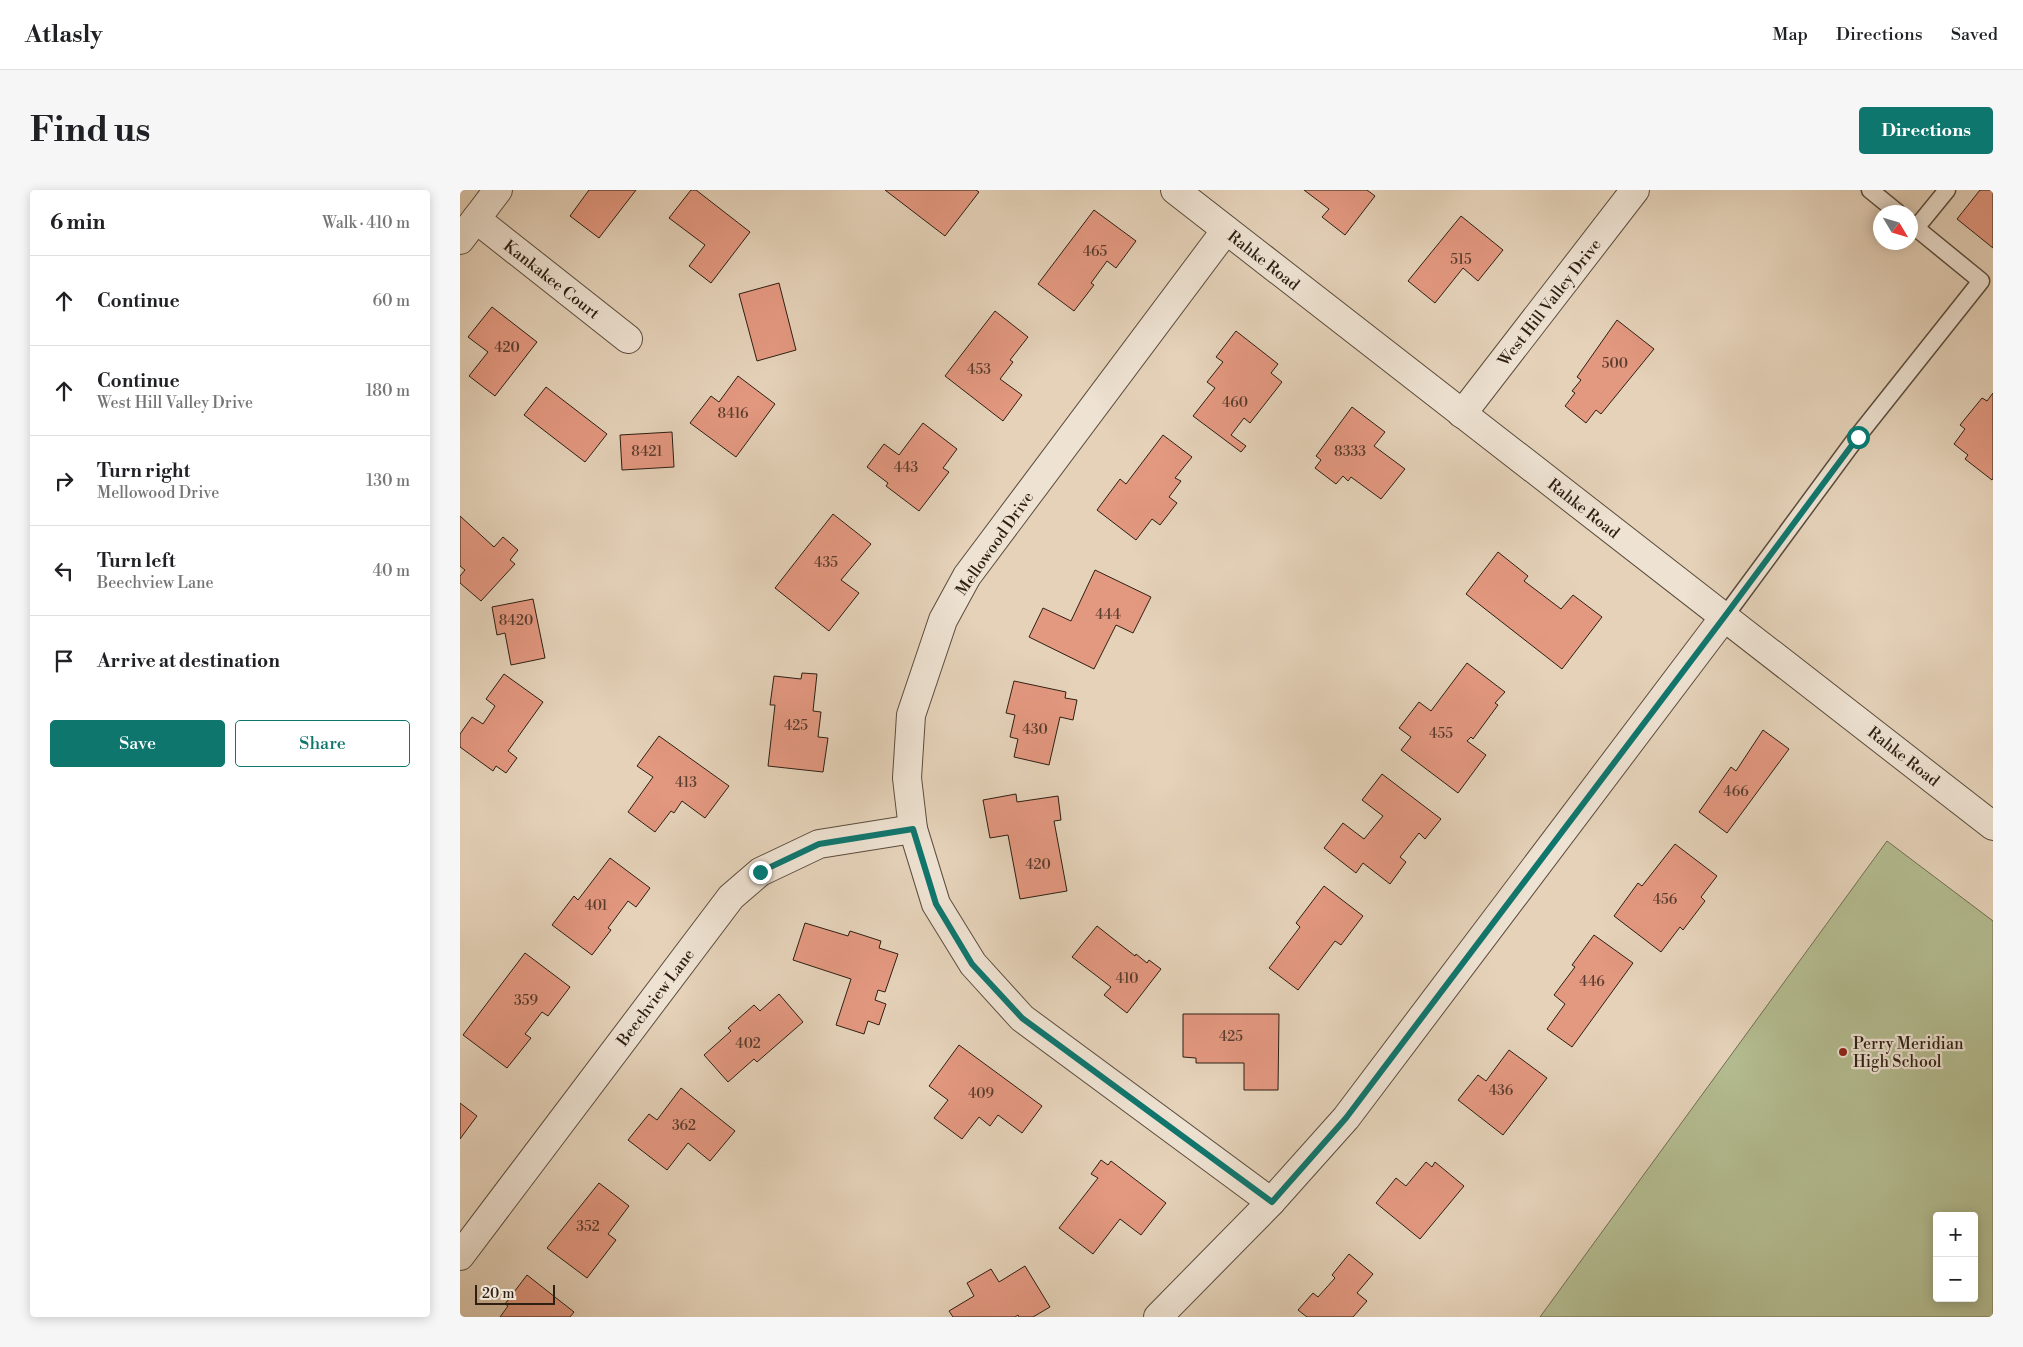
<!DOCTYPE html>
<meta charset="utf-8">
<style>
:root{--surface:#fff;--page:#f6f6f6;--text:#202124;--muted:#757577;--line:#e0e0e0;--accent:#0f766e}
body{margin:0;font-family:"Libre Bodoni",serif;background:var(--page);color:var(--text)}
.controls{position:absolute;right:15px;bottom:15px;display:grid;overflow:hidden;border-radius:5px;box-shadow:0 2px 12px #0003}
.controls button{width:45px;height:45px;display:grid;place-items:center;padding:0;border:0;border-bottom:1px solid var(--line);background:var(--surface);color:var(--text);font:25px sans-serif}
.compass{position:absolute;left:1413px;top:15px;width:45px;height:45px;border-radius:50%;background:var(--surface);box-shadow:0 2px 12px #0003;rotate:128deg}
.scale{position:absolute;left:15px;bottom:12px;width:80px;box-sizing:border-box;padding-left:5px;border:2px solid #2d1f12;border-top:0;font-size:14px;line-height:18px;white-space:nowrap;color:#2d1f12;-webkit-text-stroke:4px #eee2d2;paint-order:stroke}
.stop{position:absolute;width:15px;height:15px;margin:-11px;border:4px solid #0f766e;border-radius:50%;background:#fff}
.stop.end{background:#0f766e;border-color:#fff;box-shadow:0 1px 5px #0008}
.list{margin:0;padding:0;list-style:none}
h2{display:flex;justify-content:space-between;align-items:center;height:65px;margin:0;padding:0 20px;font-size:21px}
h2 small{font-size:16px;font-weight:400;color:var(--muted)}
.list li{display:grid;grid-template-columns:32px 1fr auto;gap:15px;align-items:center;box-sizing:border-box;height:90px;padding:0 20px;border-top:1px solid var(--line)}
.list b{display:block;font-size:19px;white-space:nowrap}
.list p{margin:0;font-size:16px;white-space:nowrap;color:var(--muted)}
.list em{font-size:16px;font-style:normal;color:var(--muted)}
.actions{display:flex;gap:10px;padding:15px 20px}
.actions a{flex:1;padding:11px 0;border:1px solid var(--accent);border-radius:5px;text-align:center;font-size:18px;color:var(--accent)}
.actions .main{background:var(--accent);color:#fff}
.icon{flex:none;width:28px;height:28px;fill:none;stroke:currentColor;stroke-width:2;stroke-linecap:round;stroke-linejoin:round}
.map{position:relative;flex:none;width:1533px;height:1127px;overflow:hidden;border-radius:5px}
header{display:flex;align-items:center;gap:30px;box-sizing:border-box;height:70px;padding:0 25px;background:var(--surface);border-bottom:1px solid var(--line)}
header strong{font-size:24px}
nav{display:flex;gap:28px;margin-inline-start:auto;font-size:18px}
.intro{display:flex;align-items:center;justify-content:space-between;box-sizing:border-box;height:120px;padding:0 30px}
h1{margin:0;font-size:35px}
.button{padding:12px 22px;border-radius:5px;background:var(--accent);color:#fff;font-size:18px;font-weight:700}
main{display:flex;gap:30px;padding:0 30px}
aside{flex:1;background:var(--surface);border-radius:5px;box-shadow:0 2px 12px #0003}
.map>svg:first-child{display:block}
.green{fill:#b3bc90;stroke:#706e51;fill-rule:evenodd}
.building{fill:#e39880;stroke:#2d1f12}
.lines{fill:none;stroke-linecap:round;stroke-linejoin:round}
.service-casing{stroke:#5b4c3c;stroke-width:19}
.minor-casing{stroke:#5b4c3c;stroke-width:30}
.service{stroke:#eee2d2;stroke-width:16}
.minor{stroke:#eee2d2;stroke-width:28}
.route{stroke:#0f766e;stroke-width:6}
.poi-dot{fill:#8f2418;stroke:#eee2d2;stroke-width:2}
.labels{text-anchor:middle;stroke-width:4.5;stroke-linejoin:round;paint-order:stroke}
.number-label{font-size:14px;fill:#5a3d2e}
.street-label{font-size:16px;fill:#2d1f12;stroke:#eee2d2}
.poi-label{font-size:16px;fill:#2d1f12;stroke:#eee2d2;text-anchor:start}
</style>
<header>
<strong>Atlasly</strong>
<nav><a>Map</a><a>Directions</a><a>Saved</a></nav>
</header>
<div class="intro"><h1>Find us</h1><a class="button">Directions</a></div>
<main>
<aside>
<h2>6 min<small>Walk · 410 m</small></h2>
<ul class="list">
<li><svg class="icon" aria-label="ahead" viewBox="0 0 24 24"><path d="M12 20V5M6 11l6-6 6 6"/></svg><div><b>Continue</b></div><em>60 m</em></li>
<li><svg class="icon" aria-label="ahead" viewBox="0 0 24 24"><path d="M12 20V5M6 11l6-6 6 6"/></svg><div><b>Continue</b><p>West Hill Valley Drive</p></div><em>180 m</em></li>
<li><svg class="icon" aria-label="right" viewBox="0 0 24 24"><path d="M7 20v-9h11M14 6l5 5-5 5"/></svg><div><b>Turn right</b><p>Mellowood Drive</p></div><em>130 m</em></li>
<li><svg class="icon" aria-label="left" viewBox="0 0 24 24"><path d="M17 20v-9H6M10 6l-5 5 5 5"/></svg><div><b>Turn left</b><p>Beechview Lane</p></div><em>40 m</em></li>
<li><svg class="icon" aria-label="arrive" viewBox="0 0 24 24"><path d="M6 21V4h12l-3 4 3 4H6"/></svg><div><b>Arrive at destination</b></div></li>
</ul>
<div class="actions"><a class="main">Save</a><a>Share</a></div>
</aside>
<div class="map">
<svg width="1533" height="1127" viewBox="0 0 1533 1127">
<rect width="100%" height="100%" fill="#e5d2b9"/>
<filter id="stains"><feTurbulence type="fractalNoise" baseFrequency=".004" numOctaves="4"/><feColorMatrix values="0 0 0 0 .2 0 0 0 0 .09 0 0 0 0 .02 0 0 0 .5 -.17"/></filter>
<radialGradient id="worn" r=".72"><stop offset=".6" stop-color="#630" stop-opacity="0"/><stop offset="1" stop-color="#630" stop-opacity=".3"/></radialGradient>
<path class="green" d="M1427,651L1533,731V1127H1080ZM1477,1026H1514V1108H1477Z"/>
<g class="building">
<polygon points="129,0 176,0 139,48 110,26"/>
<polygon points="231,0 236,0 290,42 251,93 229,76 245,55 209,28"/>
<polygon points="425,0 516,0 519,2 485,46"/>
<polygon points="844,0 907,0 915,6 885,45 862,27 869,19"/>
<polygon points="1520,0 1533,0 1533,58 1497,29"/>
<polygon points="634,20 676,51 656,78 647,71 631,93 634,95 614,121 578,94"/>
<polygon points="1001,26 1043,60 1018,91 1003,78 975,113 948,91"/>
<polygon points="319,93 336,160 297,171 279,104"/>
<polygon points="32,117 77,152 35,206 9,186 28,162 8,147"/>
<polygon points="535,121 568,147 550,170 553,172 540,189 562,205 543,231 485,186"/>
<polygon points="1157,130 1194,159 1141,224 1136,220 1126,233 1105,216 1115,203 1112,201 1121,190 1117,187"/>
<polygon points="776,141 818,174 811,183 822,192 790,233 784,228 771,245 786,256 781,262 733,226 755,198 747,192 763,172 756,167"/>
<polygon points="278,186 315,214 276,267 230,233 251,206 259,212"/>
<polygon points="86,197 147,244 125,272 64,225"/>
<polygon points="1533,203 1533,288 1532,290 1505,269 1508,265 1494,254 1505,239 1500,235 1522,208 1527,211"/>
<polygon points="892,217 925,242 914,256 945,279 921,309 891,287 888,291 883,286 876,294 855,278 861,270 856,266"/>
<polygon points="463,233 497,259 483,278 489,282 459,321 426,296 428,293 407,277 424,254 439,265"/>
<polygon points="212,242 214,277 162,280 160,245"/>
<polygon points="703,245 732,267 715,288 721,291 709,307 717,313 700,335 692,329 676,350 637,320 660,289 666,294"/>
<polygon points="373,324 411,354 381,390 399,403 369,441 315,398"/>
<polygon points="0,326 34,357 43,347 58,360 50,370 55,374 21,411 0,393 0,386 5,380 0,376"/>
<polygon points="1038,362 1068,386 1064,391 1101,419 1113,405 1142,427 1102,479 1006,404"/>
<polygon points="635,380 691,407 673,443 656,435 634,479 569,447 583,418 611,431"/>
<polygon points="73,409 85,468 51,475 45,443 37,445 32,417"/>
<polygon points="1007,473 1045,502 1035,513 1038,515 1013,549 1011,547 1007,551 1026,565 998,603 941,560 951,547 939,538 959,512 971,521"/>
<polygon points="342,483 357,484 353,521 361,522 358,547 368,548 363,582 308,576 315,515 310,515 314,486 341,489"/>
<polygon points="44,484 83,512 48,561 57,568 46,583 36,576 33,581 0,557 0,544 12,527 23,534 35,516 26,509"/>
<polygon points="554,491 606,502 605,508 617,510 613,530 600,527 589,575 554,567 558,549 550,547 555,525 546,523"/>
<polygon points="1303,540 1329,559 1267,643 1239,622 1271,577 1276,581"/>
<polygon points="199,546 269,596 245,628 222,611 214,623 211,621 195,642 168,622 193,587 177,576"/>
<polygon points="922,584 981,629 965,649 959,643 940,667 946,672 930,694 903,673 896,683 864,658 883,633 904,649 923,626 902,610"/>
<polygon points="556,604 557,612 598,606 601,630 594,631 607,701 560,709 548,645 530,648 523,610"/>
<polygon points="1215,654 1257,686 1241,707 1245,711 1223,740 1220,737 1201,762 1154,726 1178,693 1182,696"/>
<polygon points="150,668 190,698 176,717 168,711 148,738 151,740 132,765 92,735 114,706 118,710"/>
<polygon points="864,696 903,726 881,755 875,751 838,800 809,778 840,737 836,733"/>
<polygon points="345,733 388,746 390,741 421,751 419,758 438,764 425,802 418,800 415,810 426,814 419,835 408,831 404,844 376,835 391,789 333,770"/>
<polygon points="637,736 675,766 676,764 687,773 689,770 701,779 667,823 644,805 651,797 612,767"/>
<polygon points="1134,745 1173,773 1112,857 1087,839 1105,814 1094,805 1115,777 1112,775"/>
<polygon points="65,763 110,797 88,826 82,822 65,844 71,848 47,878 3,845"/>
<polygon points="319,804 343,832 297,872 294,869 268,892 244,865 271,841 268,838 294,815 300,821"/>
<polygon points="723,824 819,824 818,900 784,900 784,873 736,873 736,868 723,867"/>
<polygon points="499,855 582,916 562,943 538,925 530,936 519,927 502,949 474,928 488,910 469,896"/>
<polygon points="1049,860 1087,888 1043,945 998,910 1018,885 1026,891"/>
<polygon points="221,898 275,941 250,971 228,953 207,980 168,950 189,924 197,930"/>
<polygon points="0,913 17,926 0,949"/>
<polygon points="641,970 648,975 651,971 706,1013 681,1045 660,1029 633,1064 599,1038 638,988 631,984"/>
<polygon points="966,972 972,977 975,972 1004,996 960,1049 916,1013 936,988 946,996"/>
<polygon points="139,993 169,1016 148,1044 156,1050 127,1088 87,1058"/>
<polygon points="889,1064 913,1084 897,1103 907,1111 893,1127 847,1127 838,1120 853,1103 858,1107 875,1088 872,1085"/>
<polygon points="565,1076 590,1117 573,1127 559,1127 558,1125 555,1127 493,1127 489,1121 514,1106 507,1093 531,1079 539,1092"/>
<polygon points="67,1085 114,1122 110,1127 40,1127 48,1116 45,1114"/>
</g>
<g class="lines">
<g class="service-casing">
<g id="service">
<polyline points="1410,0 1437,22"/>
<polyline points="1456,38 1487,0"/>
<polyline points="1265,426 1397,247 1521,91 1450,33"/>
</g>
</g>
<g class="minor-casing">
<g id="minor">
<polyline points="715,0 1533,636"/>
<polyline points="16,29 168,149"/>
<polyline points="766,40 507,386 483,430 451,525 447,588 453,639 476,714 513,774 562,828 811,1012"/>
<polyline points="0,50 38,0"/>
<polyline points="1002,224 1175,0"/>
<polyline points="0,1066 271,707 300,682 359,654 453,639"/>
<polyline points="698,1127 811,1012 886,928 1265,426"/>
</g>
</g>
<use href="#service" class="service"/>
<use href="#minor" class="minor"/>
</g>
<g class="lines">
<polyline class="route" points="300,682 359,654 453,639 476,714 512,774 562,828 812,1012 886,928 1265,426 1398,247"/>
</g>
<circle class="poi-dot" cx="1383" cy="862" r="5"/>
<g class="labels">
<g class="number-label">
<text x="635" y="66">465</text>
<text x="1001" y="74">515</text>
<text x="47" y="162">420</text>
<text x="1155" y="178">500</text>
<text x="519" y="184">453</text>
<text x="775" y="217">460</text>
<text x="273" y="228">8416</text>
<text x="187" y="266">8421</text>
<text x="890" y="266">8333</text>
<text x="446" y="282">443</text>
<text x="366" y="377">435</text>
<text x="648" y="429">444</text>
<text x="56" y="435">8420</text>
<text x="336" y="540">425</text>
<text x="575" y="544">430</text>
<text x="981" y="548">455</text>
<text x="226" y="597">413</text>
<text x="1276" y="606">466</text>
<text x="578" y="679">420</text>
<text x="1205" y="714">456</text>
<text x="136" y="720">401</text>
<text x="667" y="793">410</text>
<text x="1132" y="796">446</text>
<text x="66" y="815">359</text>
<text x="771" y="851">425</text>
<text x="288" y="858">402</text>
<text x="1041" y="905">436</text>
<text x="521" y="908">409</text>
<text x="224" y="940">362</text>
<text x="128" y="1041">352</text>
</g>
<g class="street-label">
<text transform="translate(804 70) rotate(38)" y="6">Rahke Road</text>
<text transform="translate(92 89) rotate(38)" y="6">Kankakee Court</text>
<text transform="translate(1089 112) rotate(-52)" y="6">West Hill Valley Drive</text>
<text transform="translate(1124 318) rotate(38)" y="6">Rahke Road</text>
<text transform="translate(534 353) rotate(-55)" y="6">Mellowood Drive</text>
<text transform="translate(1444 566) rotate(38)" y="6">Rahke Road</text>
<text transform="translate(195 807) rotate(-53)" y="6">Beechview Lane</text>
</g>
<g class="poi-label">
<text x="1393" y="859">Perry Meridian<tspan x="1393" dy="18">High School</tspan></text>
</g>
</g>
<rect width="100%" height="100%" filter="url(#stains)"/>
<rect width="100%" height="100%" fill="url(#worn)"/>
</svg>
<div class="controls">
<button>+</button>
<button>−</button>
</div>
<svg class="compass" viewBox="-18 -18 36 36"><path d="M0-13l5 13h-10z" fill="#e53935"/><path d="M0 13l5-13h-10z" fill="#757577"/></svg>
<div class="scale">20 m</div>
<div class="stop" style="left:1398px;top:247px"></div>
<div class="stop end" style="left:300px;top:682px"></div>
</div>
</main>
